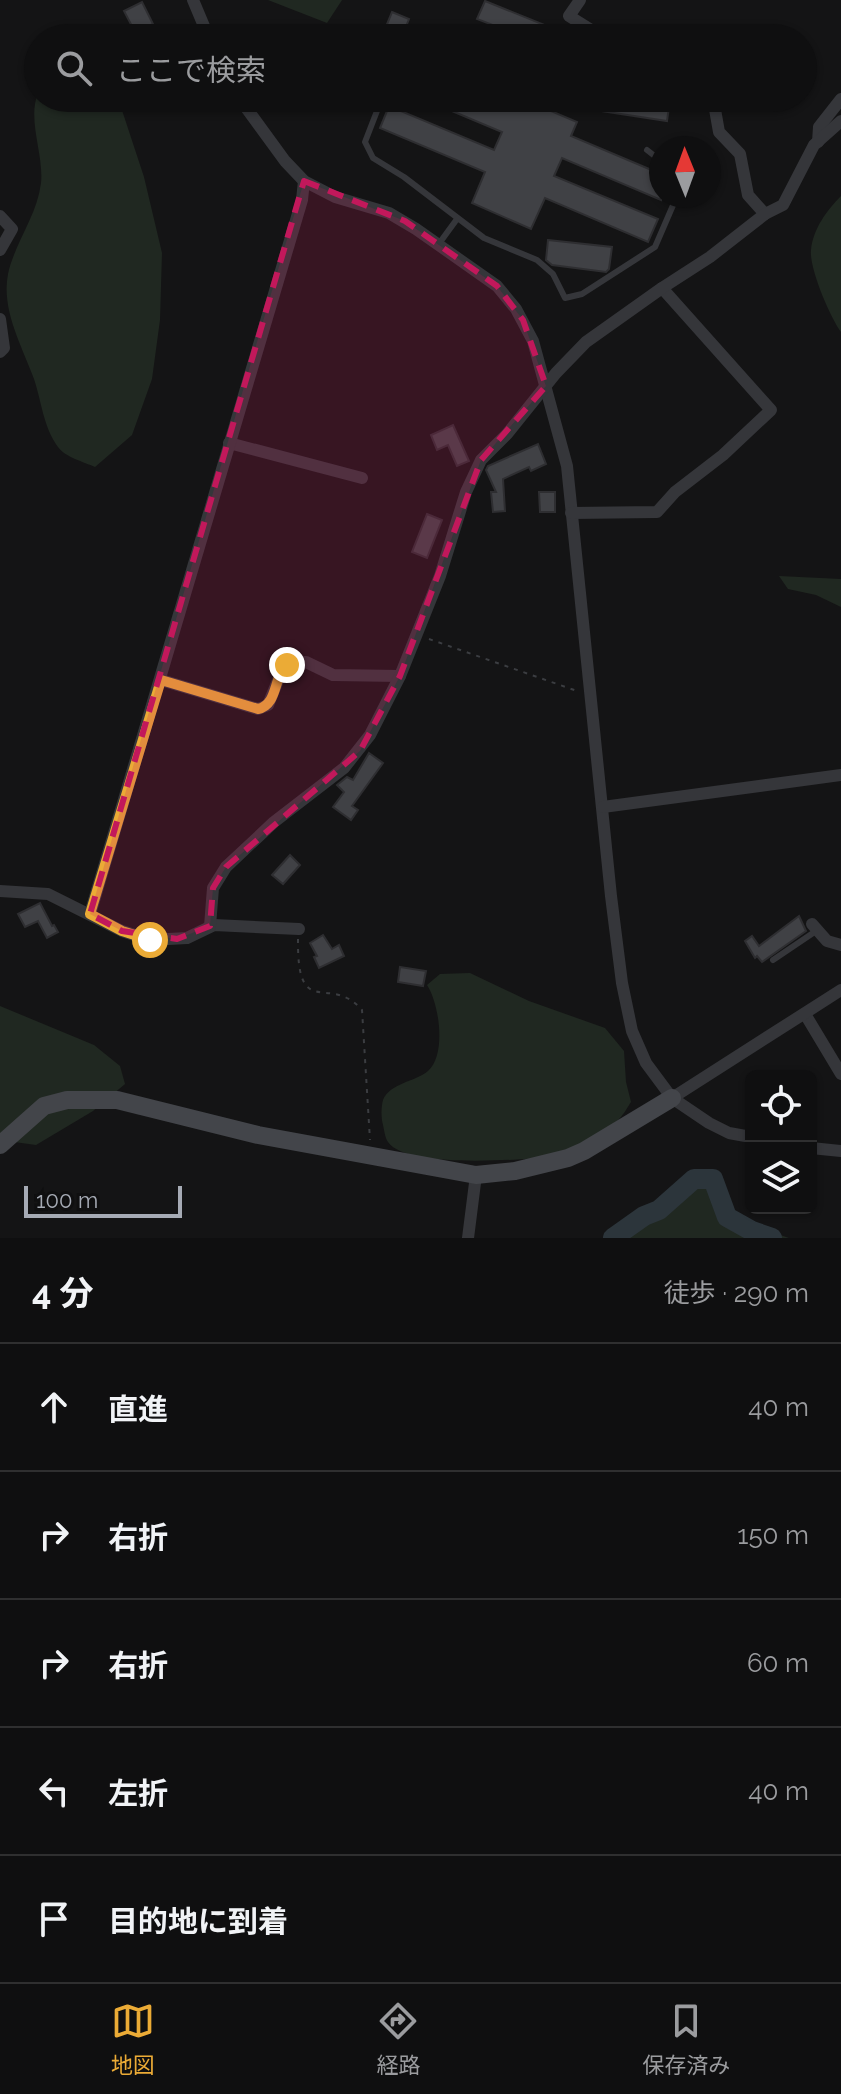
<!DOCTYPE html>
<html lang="ja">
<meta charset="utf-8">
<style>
:root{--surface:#0f0f10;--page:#181819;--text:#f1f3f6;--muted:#9b9c9f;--line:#2f2f30;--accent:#ebab36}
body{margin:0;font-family:Raleway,"Noto Sans JP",sans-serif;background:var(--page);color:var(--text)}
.controls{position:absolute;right:24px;bottom:24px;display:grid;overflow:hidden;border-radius:12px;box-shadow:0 2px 6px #0004}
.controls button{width:72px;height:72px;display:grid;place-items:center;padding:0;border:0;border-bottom:2px solid var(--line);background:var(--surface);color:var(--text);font:40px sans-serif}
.compass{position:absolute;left:649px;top:136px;width:72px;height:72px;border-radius:50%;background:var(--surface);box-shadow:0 2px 6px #0004;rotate:359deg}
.scale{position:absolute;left:24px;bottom:20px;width:158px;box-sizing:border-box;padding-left:8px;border:4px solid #a6abb5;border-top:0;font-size:22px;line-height:28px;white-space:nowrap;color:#a6abb5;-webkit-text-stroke:6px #0f0f10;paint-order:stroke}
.stop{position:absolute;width:24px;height:24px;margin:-18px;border:6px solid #ebab36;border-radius:50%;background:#fff}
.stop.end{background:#ebab36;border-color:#fff;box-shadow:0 2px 8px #0008}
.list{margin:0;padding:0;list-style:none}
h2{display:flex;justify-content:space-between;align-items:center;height:104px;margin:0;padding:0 32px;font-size:34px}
h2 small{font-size:26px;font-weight:400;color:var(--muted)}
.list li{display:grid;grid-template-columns:52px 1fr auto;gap:24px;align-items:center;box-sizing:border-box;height:128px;padding:0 32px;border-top:2px solid var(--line)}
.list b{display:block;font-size:30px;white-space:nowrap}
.list em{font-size:26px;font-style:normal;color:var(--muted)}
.icon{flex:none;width:44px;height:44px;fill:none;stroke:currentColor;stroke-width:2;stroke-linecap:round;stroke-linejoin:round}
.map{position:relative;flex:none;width:841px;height:1238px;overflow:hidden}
.search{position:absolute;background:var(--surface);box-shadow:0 2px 6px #0004;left:24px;right:24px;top:24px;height:88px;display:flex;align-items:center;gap:20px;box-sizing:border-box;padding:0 28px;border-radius:44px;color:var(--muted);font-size:30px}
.sheet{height:744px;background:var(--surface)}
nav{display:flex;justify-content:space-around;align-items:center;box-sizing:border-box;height:112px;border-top:2px solid var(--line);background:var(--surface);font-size:22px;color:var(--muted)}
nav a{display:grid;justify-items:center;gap:4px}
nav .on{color:var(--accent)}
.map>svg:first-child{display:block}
.green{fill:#202821}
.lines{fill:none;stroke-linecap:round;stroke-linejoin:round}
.river{stroke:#2c353b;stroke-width:20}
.building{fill:#404145;stroke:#2e2e31;stroke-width:2}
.path{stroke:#3b3d41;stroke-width:2;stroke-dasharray:4 6;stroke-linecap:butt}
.lane{stroke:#35363a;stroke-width:6}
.street{stroke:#35363a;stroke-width:12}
.secondary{stroke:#43454a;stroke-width:18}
.route{stroke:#ebab36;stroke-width:10}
.marked{fill:#c2185b;fill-opacity:0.2;stroke:#c2185b;stroke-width:6;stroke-dasharray:16 10;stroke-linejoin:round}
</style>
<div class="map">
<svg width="841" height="1238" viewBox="0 0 841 1238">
<rect width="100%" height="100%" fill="#141415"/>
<g class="green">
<polygon points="268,0 342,0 327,23"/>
<path d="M38,93V98H118L144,177L162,253L160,320L152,379L132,435L95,467C84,462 65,457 58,447C43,426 42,403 34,379C22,346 1,310 8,274C15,242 37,216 41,183C44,154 27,120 38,93Z"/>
<path d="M841,196V332C830,317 809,268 811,250C813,229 827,210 841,196Z"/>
<polygon points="779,576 841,579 841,607 816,595 788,589"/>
<path d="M470,973L529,1001L605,1028L624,1051L626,1082L631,1102C627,1108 623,1116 617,1121C604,1132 564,1157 548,1158C516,1159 407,1169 388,1142C385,1138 384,1129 383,1125C381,1118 381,1107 383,1100C390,1083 415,1082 428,1071C447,1054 439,1003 427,985L440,974Z"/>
<polygon points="0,1006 94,1045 120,1066 125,1084 93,1111 36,1145 0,1140"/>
<polygon points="700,1186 715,1188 734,1219 789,1238 612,1238 638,1219 667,1208"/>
</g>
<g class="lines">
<polyline class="river" points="613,1238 644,1216 659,1210 694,1179 713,1179 727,1217 752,1231 772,1238"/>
</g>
<g class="building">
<polygon points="485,1 552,28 548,38 526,38 477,19"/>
<polygon points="142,2 153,24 135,32 124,11"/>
<polygon points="392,12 409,19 405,29 399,27 395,38 383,34"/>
<polygon points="421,98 482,98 512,110 517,98 533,98 532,103 577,122 571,136 661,174 661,200 562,158 554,176 658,219 648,242 545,198 531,229 472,203 485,172 380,128 389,106 494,150 502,132"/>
<polygon points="569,98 609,98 669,107 667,121 568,106"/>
<polygon points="548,240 612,247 609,269 606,272 552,265 546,260"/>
<polygon points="453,425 469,461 457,466 448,445 437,450 431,435"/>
<polygon points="538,444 546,464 531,471 529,467 503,479 505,511 493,512 491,492 496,492 486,470 488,466"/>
<polygon points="539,492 555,492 555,512 540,512"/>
<polygon points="427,514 442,520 427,558 412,552"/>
<polygon points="369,753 383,763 352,806 358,810 351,820 333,807 344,792 337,785 347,777 353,780"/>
<polygon points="290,855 300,865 283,884 272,875"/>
<polygon points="40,903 52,926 54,925 58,932 47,938 38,921 25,927 18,914"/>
<polygon points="799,916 806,931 762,962 757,956 755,958 745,941 752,936 759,946"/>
<polygon points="323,935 332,949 339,945 344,956 319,968 314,957 317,956 310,943"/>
<polygon points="400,967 426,971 423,986 398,982"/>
</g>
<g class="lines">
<g class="path">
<polyline points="429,639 577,691"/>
<path d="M298,939C297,1023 329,972 362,1010L370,1140"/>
</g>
<g class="lane">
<polyline points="421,38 427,38"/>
<polyline points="382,98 365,142 373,158 404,177 484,238 537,260 553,274 565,298 582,294 655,247 677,196"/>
<polyline points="647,150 661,161"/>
<polyline points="438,245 457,219"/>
<polyline points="773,960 816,931"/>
</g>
<g class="street">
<polyline points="193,0 209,38"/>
<polyline points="580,0 569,16 604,38"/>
<polyline points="239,98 285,161 304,181 335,197 389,213 416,229 497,286 516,309 533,341 567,466 611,896 622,983 632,1031 646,1063 672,1098 709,1123 729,1133 751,1137"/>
<polyline points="713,98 719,132 740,154 748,195 765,214"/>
<polyline points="818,142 819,127 841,99"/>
<polyline points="0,216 12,229 0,250"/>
<polyline points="0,319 4,348 0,352"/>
<polyline points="229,443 362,478"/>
<polyline points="571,513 657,512 675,492 723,455 771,410 662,288"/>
<polyline points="161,680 258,709 268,705 283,668 298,662 306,662 333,675 400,676"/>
<polyline points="603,807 841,775"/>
<polyline points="0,891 48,894 122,931 150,940 187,938 214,925 299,929"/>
<polyline points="90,914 302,200 304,181"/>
<polyline points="812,924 827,941 841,945"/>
<polyline points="210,926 213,888 226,867 274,822 344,768 370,735 400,676 440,576 466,492 481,460 507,434 556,373 586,342 662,288 710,257 765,214 783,205 814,145 841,121"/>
<polyline points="805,1014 841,1074"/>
<polyline points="672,1098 841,990"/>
<polyline points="811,1148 841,1151"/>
<polyline points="468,1238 476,1175"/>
</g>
<polyline class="secondary" points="0,1145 44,1106 67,1100 117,1100 258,1135 476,1175 515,1171 568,1158 584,1151 672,1098"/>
</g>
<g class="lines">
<path class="route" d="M150,940L122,931L90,914L161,680L258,709C278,705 273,677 287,665"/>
</g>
<path class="marked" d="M304,181L405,221L497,286L523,320L546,386L481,460L400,676L360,751L226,867L213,888L210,926L177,939L122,931L90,914Z"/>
</svg>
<div class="controls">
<button><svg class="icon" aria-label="locate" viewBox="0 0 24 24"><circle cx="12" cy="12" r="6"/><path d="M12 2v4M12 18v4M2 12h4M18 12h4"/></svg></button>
<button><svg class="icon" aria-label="layers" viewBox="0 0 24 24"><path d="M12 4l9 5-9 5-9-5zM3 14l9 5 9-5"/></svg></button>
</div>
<svg class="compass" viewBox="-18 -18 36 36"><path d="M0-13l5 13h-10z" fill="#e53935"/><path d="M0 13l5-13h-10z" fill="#9b9c9f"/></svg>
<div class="scale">100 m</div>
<div class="stop" style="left:150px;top:940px"></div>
<div class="stop end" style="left:287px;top:665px"></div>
<div class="search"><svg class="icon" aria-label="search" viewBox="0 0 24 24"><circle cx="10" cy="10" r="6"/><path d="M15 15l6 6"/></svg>ここで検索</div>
</div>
<section class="sheet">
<h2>4 分<small>徒歩 · 290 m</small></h2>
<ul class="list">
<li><svg class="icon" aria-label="ahead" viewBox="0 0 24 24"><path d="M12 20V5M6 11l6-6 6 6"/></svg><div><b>直進</b></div><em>40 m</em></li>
<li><svg class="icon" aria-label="right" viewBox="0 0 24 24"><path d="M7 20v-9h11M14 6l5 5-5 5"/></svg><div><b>右折</b></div><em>150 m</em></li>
<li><svg class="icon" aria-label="right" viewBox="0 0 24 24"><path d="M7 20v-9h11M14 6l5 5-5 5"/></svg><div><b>右折</b></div><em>60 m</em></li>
<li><svg class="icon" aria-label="left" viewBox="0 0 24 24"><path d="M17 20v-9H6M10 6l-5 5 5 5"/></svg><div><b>左折</b></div><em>40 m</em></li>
<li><svg class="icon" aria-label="arrive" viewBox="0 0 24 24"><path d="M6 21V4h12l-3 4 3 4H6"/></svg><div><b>目的地に到着</b></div></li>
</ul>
</section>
<nav>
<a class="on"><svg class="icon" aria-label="map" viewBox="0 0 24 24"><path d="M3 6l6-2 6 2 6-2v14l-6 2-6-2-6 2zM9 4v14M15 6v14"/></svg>地図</a>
<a><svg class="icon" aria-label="directions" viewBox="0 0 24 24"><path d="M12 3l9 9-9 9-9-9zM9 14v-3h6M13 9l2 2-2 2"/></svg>経路</a>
<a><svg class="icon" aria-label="saved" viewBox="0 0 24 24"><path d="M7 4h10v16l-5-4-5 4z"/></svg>保存済み</a>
</nav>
